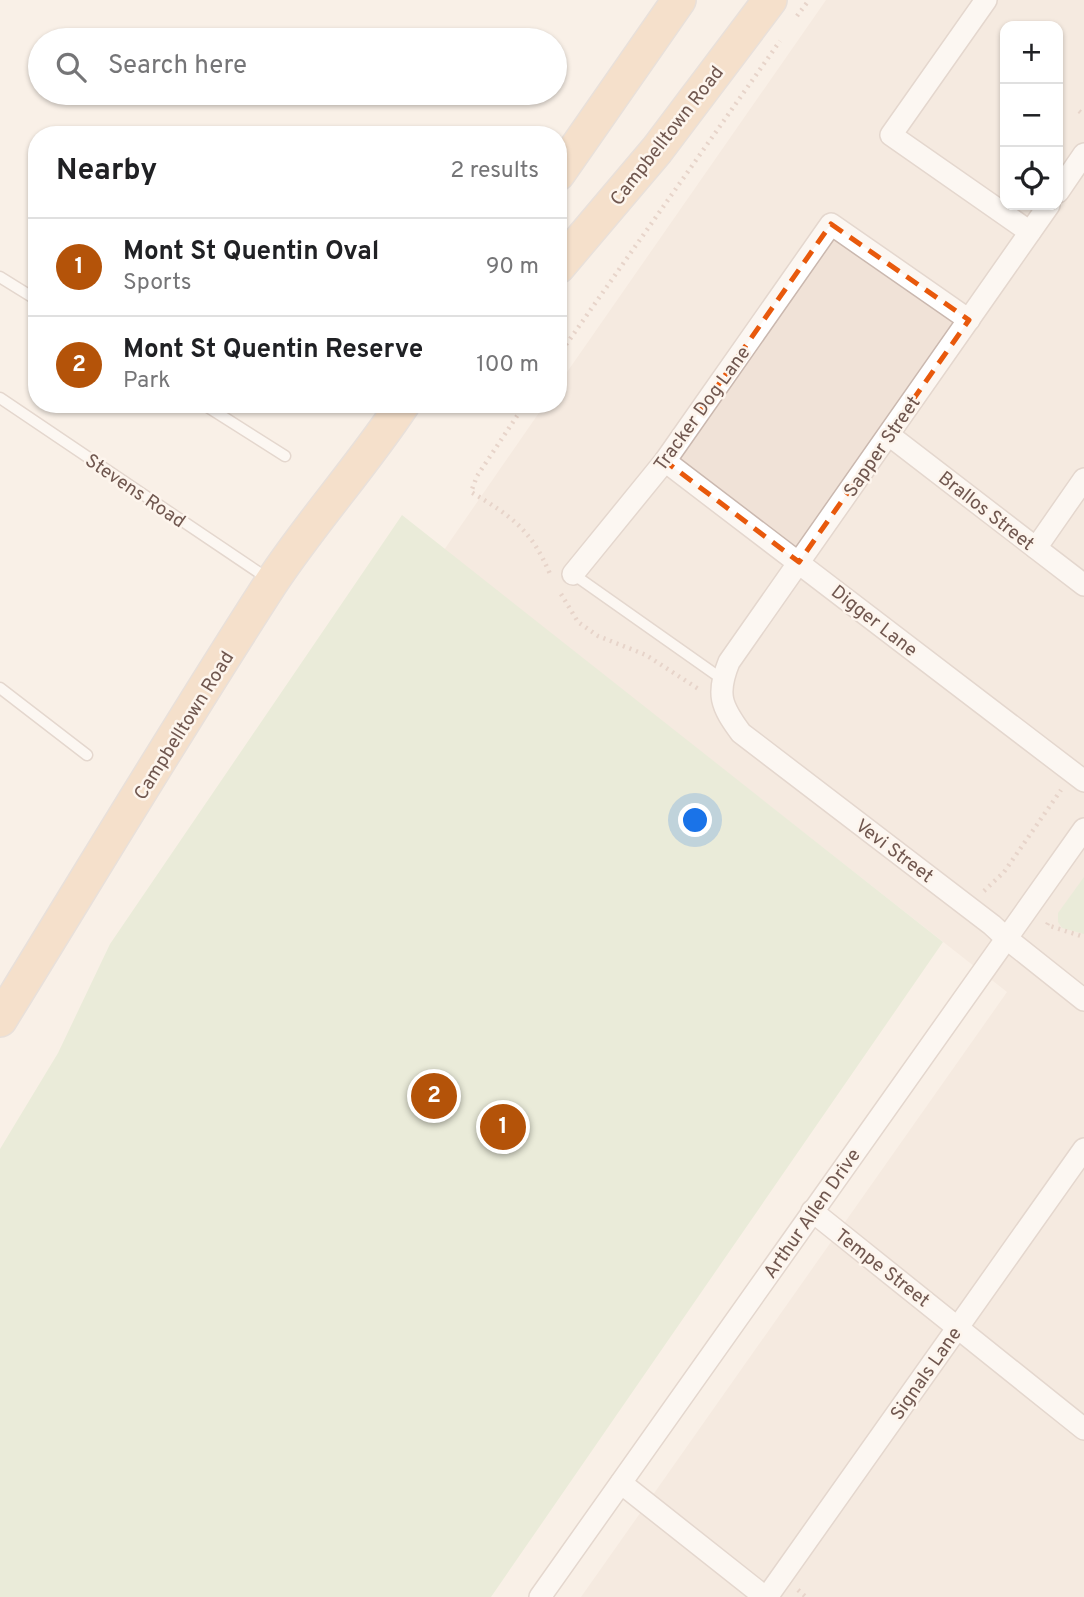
<!DOCTYPE html>
<meta charset="utf-8">
<style>
:root{--surface:#fff;--page:#f2f2f2;--text:#202124;--muted:#757577;--line:#e0e0e0;--accent:#b45309}
body{margin:0;font-family:Overpass,sans-serif;background:var(--page);color:var(--text)}
.controls{position:absolute;right:21px;top:21px;display:grid;overflow:hidden;border-radius:14px;box-shadow:0 2px 5px #0004}
.controls button{width:63px;height:63px;display:grid;place-items:center;padding:0;border:0;border-bottom:2px solid var(--line);background:var(--surface);color:var(--text);font:35px sans-serif}
.you{position:absolute;left:696px;top:821px;width:24px;height:24px;margin:-18px;border:5px solid #fff;border-radius:50%;background:#1a73e8;box-shadow:0 0 0 10px #1a73e833}
.badge{display:grid;place-items:center;width:46px;height:46px;border-radius:50%;background:var(--accent);color:#fff;font-size:23px;font-weight:700}
.pin{position:absolute;translate:-50% -50%;border:4px solid #fff;box-shadow:0 2px 7px #0006}
.list{margin:0;padding:0;list-style:none}
h2{display:flex;justify-content:space-between;align-items:center;height:91px;margin:0;padding:0 28px;font-size:30px}
h2 small{font-size:23px;font-weight:400;color:var(--muted)}
.list li{display:grid;grid-template-columns:46px 1fr auto;gap:21px;align-items:center;box-sizing:border-box;height:98px;padding:0 28px;border-top:2px solid var(--line)}
.list b{display:block;font-size:26px;white-space:nowrap}
.list p{margin:0;font-size:23px;white-space:nowrap;color:var(--muted)}
.list em{font-size:23px;font-style:normal;color:var(--muted)}
.icon{flex:none;width:38px;height:38px;fill:none;stroke:currentColor;stroke-width:2;stroke-linecap:round;stroke-linejoin:round}
.map{position:relative;flex:none;width:1084px;height:1597px;overflow:hidden}
.search{position:absolute;background:var(--surface);box-shadow:0 2px 5px #0004;left:28px;top:28px;width:539px;height:77px;display:flex;align-items:center;gap:18px;box-sizing:border-box;padding:0 24px;border-radius:38px;color:var(--muted);font-size:26px}
.panel{position:absolute;background:var(--surface);box-shadow:0 2px 5px #0004;left:28px;top:126px;width:539px;height:287px;border-radius:28px}
.map>svg:first-child{display:block}
.residential{fill:#f0e2d7;fill-rule:evenodd}
.green{fill:#d7e5c8}
.lines{fill:none;stroke-linecap:round;stroke-linejoin:round}
.service-casing{stroke:#cab8af;stroke-width:13}
.minor-casing{stroke:#cab8af;stroke-width:24}
.primary-casing{stroke:#d4cdca;stroke-width:36}
.path{stroke:#d0b2a6;stroke-width:4.5;stroke-dasharray:2 5;stroke-linecap:butt}
.service{stroke:#fff;stroke-width:10}
.minor{stroke:#fff;stroke-width:21}
.primary{stroke:#efcda8;stroke-width:33}
.marked{fill:none;stroke:#e8590c;stroke-width:5;stroke-dasharray:14 9;stroke-linejoin:round}
.labels{text-anchor:middle;stroke-width:5;stroke-linejoin:round;paint-order:stroke}
.street-label{font-size:19px;fill:#70574f;stroke:#fdf5ed}
</style>
<div class="map">
<svg width="1084" height="1597" viewBox="0 0 1084 1597">
<rect width="100%" height="100%" fill="#f9f0e7"/>
<path class="residential" d="M826,0H1084V1597H581L1007,992L444,550L545,404H558V385ZM1005,26H1058V205H1005Z"/>
<g class="green">
<polygon points="402,515 943,942 491,1597 0,1597 0,1149 58,1053 110,944"/>
<polygon points="1084,877 1084,934 1062,928 1058,922 1058,913"/>
</g>
<g class="lines">
<g class="service-casing">
<g id="service">
<polyline points="0,277 37,300"/>
<polyline points="0,398 270,580"/>
<polyline points="203,404 285,456"/>
<polyline points="573,574 722,679"/>
<polyline points="0,688 87,755"/>
</g>
</g>
<g class="minor-casing">
<g id="minor">
<polyline points="986,0 891,135 1030,232"/>
<polyline points="1058,192 1084,154"/>
<path d="M1049,205L729,662C716,694 721,706 741,733L992,925L1006,938L1084,1000"/>
<polyline points="889,435 1084,585"/>
<polyline points="665,461 1084,781"/>
<polyline points="1036,548 1084,479"/>
<polyline points="573,574 665,461 831,224 969,320"/>
<polyline points="812,1211 1084,1429"/>
<polyline points="621,1483 765,1597"/>
<polyline points="540,1597 1084,829"/>
<polyline points="767,1597 1084,1149"/>
</g>
</g>
<g class="primary-casing">
<g id="primary">
<polyline points="558,174 679,0"/>
<polyline points="558,267 657,150 770,0"/>
<path d="M0,1020C90,874 178,727 271,583C312,521 362,466 403,404"/>
</g>
</g>
<g class="path">
<polyline points="797,16 809,0"/>
<polyline points="1079,111 1084,115"/>
<polyline points="558,356 780,41"/>
<path d="M525,404L477,476L471,492C511,516 531,529 550,574"/>
<polyline points="561,594 578,622 598,636 646,655 700,690"/>
<polyline points="984,891 1004,872 1061,790"/>
<polyline points="1048,923 1047,925 1084,937"/>
<polyline points="798,1590 806,1597"/>
</g>
<use href="#service" class="service"/>
<use href="#minor" class="minor"/>
<use href="#primary" class="primary"/>
</g>
<path d="M0 0H1084V1597H0ZM831,224L969,320L799,562L665,461Z" fill="#f9f0e7" fill-opacity=".55" fill-rule="evenodd"/>
<path class="marked" d="M831,224L969,320L799,562L665,461Z"/>
<g class="labels">
<g class="street-label">
<text transform="translate(666 135) rotate(-52)" y="7">Campbelltown Road</text>
<text transform="translate(701 408) rotate(-54)" y="7">Tracker Dog Lane</text>
<text transform="translate(881 446) rotate(-55)" y="7">Sapper Street</text>
<text transform="translate(136 490) rotate(34)" y="7">Stevens Road</text>
<text transform="translate(987 510) rotate(38)" y="7">Brallos Street</text>
<text transform="translate(875 620) rotate(38)" y="7">Digger Lane</text>
<text transform="translate(183 725) rotate(-58)" y="7">Campbelltown Road</text>
<text transform="translate(895 850) rotate(37)" y="7">Vevi Street</text>
<text transform="translate(811 1213) rotate(-55)" y="7">Arthur Allen Drive</text>
<text transform="translate(883 1267) rotate(38)" y="7">Tempe Street</text>
<text transform="translate(925 1373) rotate(-55)" y="7">Signals Lane</text>
</g>
</g>
</svg>
<div class="controls">
<button>+</button>
<button>−</button>
<button><svg class="icon" aria-label="locate" viewBox="0 0 24 24"><circle cx="12" cy="12" r="6"/><path d="M12 2v4M12 18v4M2 12h4M18 12h4"/></svg></button>
</div>
<div class="you"></div>
<div class="pin badge" style="left:503px;top:1127px">1</div>
<div class="pin badge" style="left:434px;top:1096px">2</div>
<div class="search"><svg class="icon" aria-label="search" viewBox="0 0 24 24"><circle cx="10" cy="10" r="6"/><path d="M15 15l6 6"/></svg>Search here</div>
<section class="panel">
<h2>Nearby<small>2 results</small></h2>
<ul class="list">
<li><span class="badge">1</span><div><b>Mont St Quentin Oval</b><p>Sports</p></div><em>90 m</em></li>
<li><span class="badge">2</span><div><b>Mont St Quentin Reserve</b><p>Park</p></div><em>100 m</em></li>
</ul>
</section>
</div>
